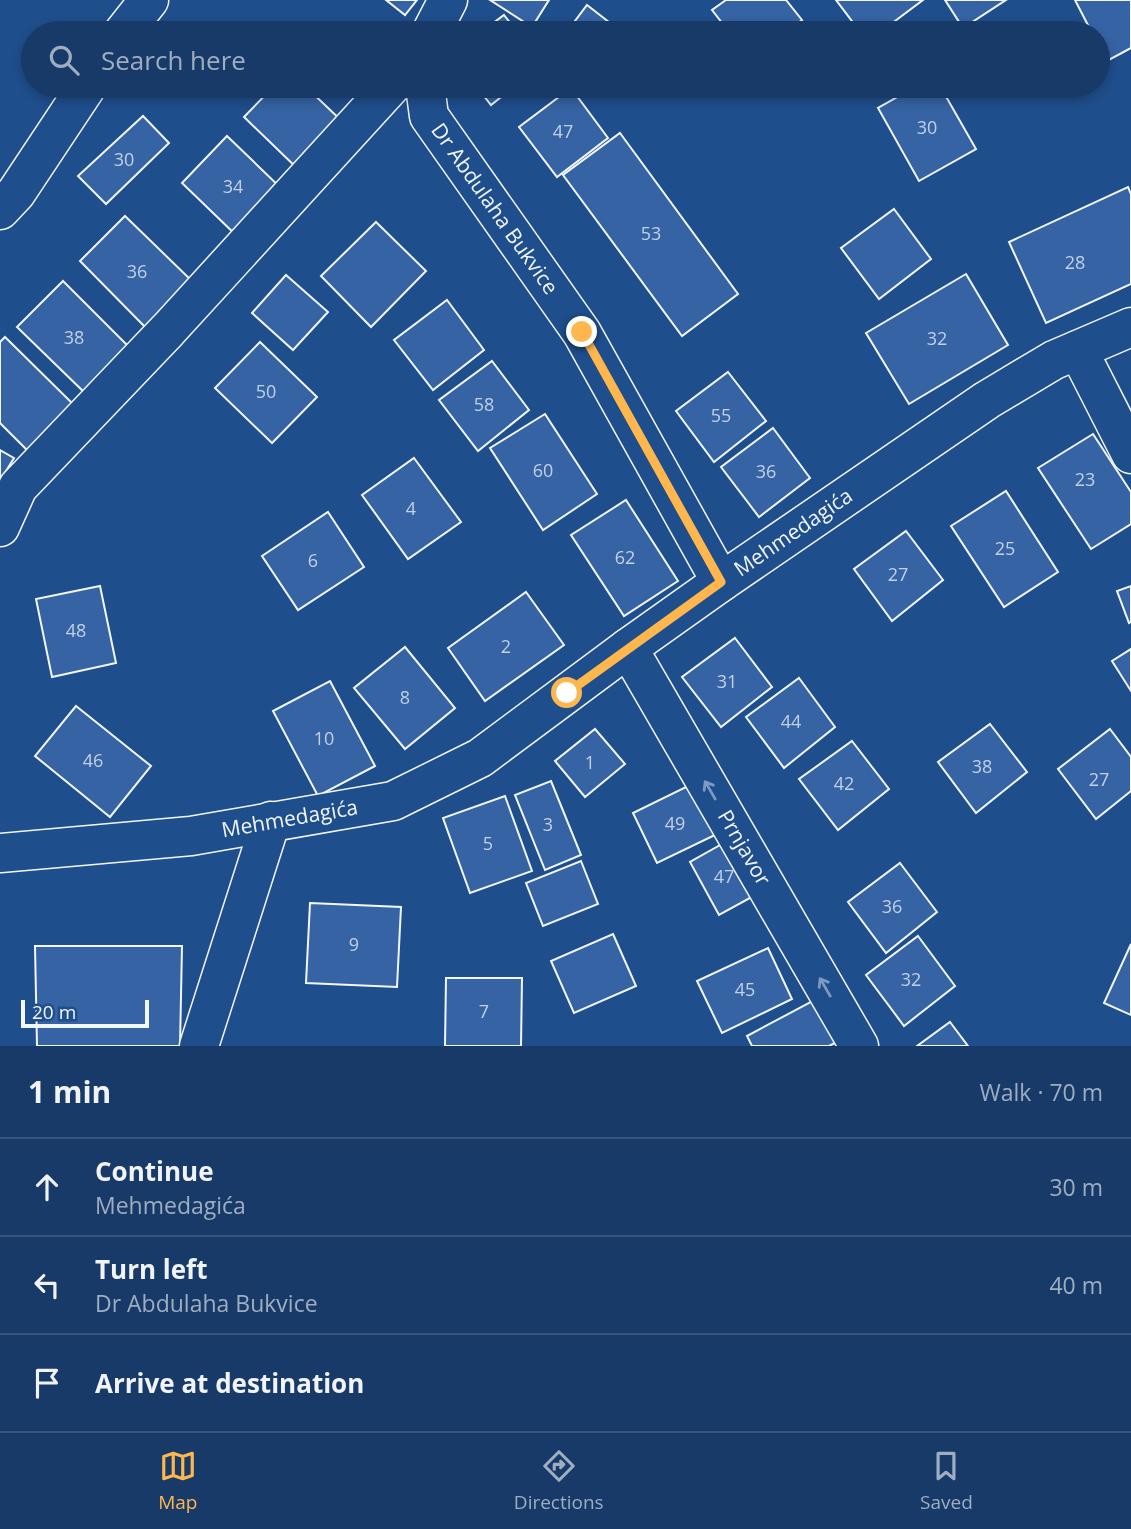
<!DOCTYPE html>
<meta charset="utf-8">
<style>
:root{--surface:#173a69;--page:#244571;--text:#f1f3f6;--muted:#9eadc0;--line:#36547d;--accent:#ffb74d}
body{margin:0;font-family:"Open Sans",sans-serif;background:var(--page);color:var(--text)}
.scale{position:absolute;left:21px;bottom:18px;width:128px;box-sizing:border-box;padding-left:7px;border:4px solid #f2f6ff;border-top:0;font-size:19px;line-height:24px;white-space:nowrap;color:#f2f6ff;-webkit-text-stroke:5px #1f4e8c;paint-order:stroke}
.stop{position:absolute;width:21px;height:21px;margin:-16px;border:5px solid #ffb74d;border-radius:50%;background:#fff}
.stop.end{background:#ffb74d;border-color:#fff;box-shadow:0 2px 7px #0008}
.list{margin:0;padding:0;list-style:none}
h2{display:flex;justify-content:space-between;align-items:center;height:91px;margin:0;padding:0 28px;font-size:30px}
h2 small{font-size:23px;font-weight:400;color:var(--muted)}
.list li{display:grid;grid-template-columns:46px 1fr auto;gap:21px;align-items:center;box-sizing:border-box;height:98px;padding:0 28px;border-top:2px solid var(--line)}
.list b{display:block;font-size:26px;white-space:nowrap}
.list p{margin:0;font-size:23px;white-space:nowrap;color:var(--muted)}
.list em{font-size:23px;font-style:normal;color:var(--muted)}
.icon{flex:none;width:38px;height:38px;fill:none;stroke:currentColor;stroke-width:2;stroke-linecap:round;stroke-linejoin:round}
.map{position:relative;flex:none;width:1131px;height:1046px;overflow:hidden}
.search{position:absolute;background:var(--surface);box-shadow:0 4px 10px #0003;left:21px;right:21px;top:21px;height:77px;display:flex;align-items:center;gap:18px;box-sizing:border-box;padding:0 24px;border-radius:38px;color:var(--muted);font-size:26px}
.sheet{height:385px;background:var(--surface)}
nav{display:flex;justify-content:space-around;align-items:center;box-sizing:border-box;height:98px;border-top:2px solid var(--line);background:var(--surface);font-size:19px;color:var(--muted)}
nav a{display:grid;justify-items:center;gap:4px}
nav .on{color:var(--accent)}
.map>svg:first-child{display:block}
.building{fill:#3563a3;stroke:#f2f6ff;stroke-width:2}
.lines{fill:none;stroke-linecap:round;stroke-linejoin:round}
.minor-casing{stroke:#f2f6ff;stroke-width:41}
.minor{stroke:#1f4e8c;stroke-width:38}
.oneway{stroke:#7e9ac0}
.route{stroke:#ffb74d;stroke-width:9}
.labels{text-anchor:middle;stroke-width:5;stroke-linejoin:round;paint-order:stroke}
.number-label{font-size:18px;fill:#c3d1e8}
.street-label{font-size:21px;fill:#f2f6ff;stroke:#1f4e8c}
</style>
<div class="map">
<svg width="1131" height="1046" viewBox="0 0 1131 1046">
<rect width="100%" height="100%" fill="#1f4e8c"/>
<g class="building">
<polygon points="386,0 417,0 405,15"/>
<polygon points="490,0 549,0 532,27"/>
<polygon points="726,0 786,0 802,20 785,33 730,33 712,10"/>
<polygon points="836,0 923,0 879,33 861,33"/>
<polygon points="945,0 1006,0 963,28"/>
<polygon points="1075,0 1131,0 1131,48 1107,61 1098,44 1098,33 1092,33"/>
<polygon points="587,5 623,33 566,33"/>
<polygon points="504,15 518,33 480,33"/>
<polygon points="274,86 305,86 346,125 301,172 244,117"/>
<polygon points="476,86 515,86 491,105"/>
<polygon points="917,86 940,86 976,149 919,181 878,108"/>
<polygon points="571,88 608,138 557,177 519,127"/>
<polygon points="143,116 169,143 106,204 78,176"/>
<polygon points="620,133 738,294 682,336 563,175"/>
<polygon points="227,136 284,191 239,238 182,183"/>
<polygon points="1128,187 1131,194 1131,284 1046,323 1009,242"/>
<polygon points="894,209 931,259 879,299 841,248"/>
<polygon points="125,216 194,283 148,330 80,261"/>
<polygon points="376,222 426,271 371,327 321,276"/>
<polygon points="966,274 1008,345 909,404 866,333"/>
<polygon points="286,275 328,312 293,350 252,313"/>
<polygon points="63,281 131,349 86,394 17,327"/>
<polygon points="447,300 484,350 433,390 394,340"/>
<polygon points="5,337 74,405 28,451 0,423 0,342"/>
<polygon points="260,342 317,397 272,443 215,388"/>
<polygon points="492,361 529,410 478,451 439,400"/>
<polygon points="728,372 766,421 714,462 676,411"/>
<polygon points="545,414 597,494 543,530 490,448"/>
<polygon points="773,428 810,478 759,517 721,467"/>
<polygon points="1093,434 1131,492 1131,524 1091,549 1038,468"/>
<polygon points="0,450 14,458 0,481"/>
<polygon points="414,458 461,522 408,559 362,495"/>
<polygon points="1006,491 1058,572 1004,607 951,526"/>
<polygon points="626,500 678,581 624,616 571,535"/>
<polygon points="328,512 364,567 298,610 262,556"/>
<polygon points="906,531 943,580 892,621 854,569"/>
<polygon points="100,586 116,663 52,677 36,599"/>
<polygon points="1131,586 1131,622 1129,623 1117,591"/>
<polygon points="526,592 564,645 485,701 448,648"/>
<polygon points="735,638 772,687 721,727 682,677"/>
<polygon points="405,647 455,708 405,749 354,688"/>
<polygon points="1131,649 1131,691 1112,661"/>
<polygon points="799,678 835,727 784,768 746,717"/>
<polygon points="330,681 375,766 318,796 273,711"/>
<polygon points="76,706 151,766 110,817 35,756"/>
<polygon points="990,724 1027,772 976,813 938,762"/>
<polygon points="595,729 625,764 585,797 555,761"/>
<polygon points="1110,729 1131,757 1131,791 1096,819 1058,769"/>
<polygon points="852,741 889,789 838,830 799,779"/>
<polygon points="551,781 581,855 545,870 515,795"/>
<polygon points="692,784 717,834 657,863 633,813"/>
<polygon points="505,796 532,871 470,893 443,818"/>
<polygon points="729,840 759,893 719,915 690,862"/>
<polygon points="581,861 598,904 543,926 526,883"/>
<polygon points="900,863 937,912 886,953 848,902"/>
<polygon points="310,903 401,907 397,987 306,983"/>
<polygon points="613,934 636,986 574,1013 551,961"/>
<polygon points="918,936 955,986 904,1026 866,975"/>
<polygon points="1131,944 1131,1015 1104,1003"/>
<polygon points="35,946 182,946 180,1046 37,1046"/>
<polygon points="768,948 792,999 722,1033 697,981"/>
<polygon points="446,978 522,978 521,1046 445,1046"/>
<polygon points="820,997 843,1039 829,1046 752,1046 747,1036"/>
<polygon points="950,1022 968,1046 917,1046"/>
</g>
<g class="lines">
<g class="minor-casing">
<g id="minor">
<polyline points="123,33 149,0"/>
<polyline points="431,33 448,0"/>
<path id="s1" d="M425,86L429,116L582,333L721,582"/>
<polyline points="0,210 16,193 87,86"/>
<polyline points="1078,350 1131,454"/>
<polyline points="0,527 18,487 168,330 391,86"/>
<path id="s2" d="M628,648L859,1046"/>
<path id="s3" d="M0,853L191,836L393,801L480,758L628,648L721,582L987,400L1054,360L1131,327"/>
<polyline points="199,1046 271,821"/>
</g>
</g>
<use href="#minor" class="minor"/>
</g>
<defs><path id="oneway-shaft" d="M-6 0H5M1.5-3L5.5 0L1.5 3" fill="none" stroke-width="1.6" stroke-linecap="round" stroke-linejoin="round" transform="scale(1.75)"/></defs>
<g class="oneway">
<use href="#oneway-shaft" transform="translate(710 790) rotate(-120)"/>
<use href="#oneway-shaft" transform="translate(825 987) rotate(-120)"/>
</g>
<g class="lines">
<polyline class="route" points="567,693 721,582 582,332"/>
</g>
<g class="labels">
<g class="number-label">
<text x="927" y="134">30</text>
<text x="563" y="138">47</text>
<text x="124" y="166">30</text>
<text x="233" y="193">34</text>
<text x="651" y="240">53</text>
<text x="1075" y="269">28</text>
<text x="137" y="278">36</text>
<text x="74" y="344">38</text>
<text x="937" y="345">32</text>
<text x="266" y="398">50</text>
<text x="484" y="411">58</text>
<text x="721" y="422">55</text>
<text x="543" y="477">60</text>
<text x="766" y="478">36</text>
<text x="1085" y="486">23</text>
<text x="411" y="515">4</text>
<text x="1005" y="555">25</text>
<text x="625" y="564">62</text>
<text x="313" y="567">6</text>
<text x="898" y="581">27</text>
<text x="76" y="637">48</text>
<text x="506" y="653">2</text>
<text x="727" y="688">31</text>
<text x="405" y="704">8</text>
<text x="791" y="728">44</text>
<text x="324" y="745">10</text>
<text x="93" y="767">46</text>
<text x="590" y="769">1</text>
<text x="982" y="773">38</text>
<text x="1099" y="786">27</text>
<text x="844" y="790">42</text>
<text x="675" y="830">49</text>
<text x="548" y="831">3</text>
<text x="488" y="850">5</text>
<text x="724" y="883">47</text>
<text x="892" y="913">36</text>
<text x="354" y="951">9</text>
<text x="911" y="986">32</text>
<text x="745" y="996">45</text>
<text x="484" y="1018">7</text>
</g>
<g class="street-label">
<text dy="7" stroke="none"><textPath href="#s1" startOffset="144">Dr Abdulaha Bukvice</textPath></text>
<text dy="7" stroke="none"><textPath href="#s3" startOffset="880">Mehmedagića</textPath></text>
<text dy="7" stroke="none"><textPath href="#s3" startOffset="292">Mehmedagića</textPath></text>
<text dy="7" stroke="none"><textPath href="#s2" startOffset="231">Prnjavor</textPath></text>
</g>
</g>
</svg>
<div class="scale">20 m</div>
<div class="stop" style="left:567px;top:693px"></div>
<div class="stop end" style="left:582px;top:332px"></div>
<div class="search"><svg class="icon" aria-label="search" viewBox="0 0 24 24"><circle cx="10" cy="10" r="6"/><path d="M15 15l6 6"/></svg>Search here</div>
</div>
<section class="sheet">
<h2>1 min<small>Walk · 70 m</small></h2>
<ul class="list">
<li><svg class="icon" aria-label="ahead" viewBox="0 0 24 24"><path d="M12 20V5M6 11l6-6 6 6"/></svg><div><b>Continue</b><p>Mehmedagića</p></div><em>30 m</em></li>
<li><svg class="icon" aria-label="left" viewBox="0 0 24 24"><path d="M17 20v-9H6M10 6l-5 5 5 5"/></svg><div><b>Turn left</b><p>Dr Abdulaha Bukvice</p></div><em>40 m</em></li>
<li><svg class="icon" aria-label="arrive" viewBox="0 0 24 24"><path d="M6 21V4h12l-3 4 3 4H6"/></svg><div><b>Arrive at destination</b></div></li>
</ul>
</section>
<nav>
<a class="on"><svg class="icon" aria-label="map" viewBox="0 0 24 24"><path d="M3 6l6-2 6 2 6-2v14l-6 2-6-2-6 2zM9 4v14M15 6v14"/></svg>Map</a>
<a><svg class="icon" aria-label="directions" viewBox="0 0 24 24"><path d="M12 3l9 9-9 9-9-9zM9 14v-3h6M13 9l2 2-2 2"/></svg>Directions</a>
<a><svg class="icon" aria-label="saved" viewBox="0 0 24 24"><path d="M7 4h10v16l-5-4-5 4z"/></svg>Saved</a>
</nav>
